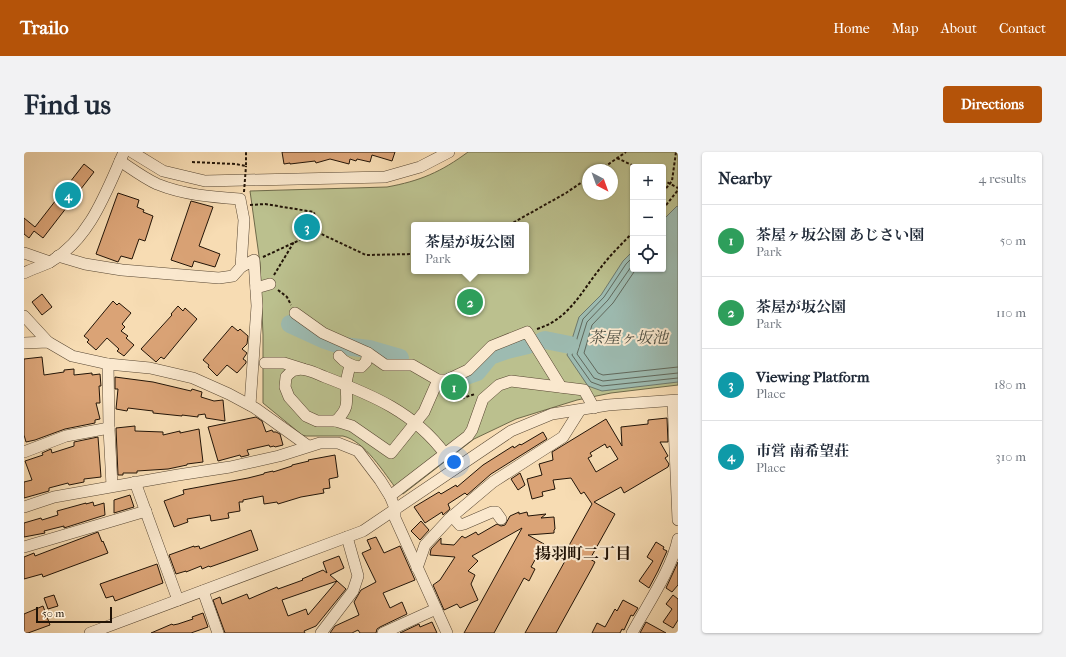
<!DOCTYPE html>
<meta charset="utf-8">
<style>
:root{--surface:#fff;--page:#f2f2f3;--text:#1f2937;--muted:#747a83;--line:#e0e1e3;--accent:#b45309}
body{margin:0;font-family:"IM FELL French Canon","Noto Serif JP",serif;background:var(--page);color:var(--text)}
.controls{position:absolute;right:12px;top:12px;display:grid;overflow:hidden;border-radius:4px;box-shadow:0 1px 3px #0004}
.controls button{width:36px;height:36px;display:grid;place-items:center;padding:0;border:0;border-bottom:1px solid var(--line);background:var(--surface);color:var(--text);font:20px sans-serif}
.compass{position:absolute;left:558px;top:12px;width:36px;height:36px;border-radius:50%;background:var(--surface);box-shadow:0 1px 3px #0004;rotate:139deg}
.scale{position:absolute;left:12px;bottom:10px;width:76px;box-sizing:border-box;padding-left:4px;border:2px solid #221407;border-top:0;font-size:11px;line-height:14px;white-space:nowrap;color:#221407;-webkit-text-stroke:3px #fae8ce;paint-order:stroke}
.you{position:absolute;left:430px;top:310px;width:14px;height:14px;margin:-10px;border:3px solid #fff;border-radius:50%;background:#1a73e8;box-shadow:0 0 0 6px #1a73e833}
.badge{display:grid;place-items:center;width:26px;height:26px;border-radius:50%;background:var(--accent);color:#fff;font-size:13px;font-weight:700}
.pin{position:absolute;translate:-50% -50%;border:2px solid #fff;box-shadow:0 1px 4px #0006}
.popup{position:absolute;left:387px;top:70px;width:118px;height:52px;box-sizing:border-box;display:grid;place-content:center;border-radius:4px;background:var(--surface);filter:drop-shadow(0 1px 3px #0005);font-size:13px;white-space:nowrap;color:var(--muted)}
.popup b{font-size:15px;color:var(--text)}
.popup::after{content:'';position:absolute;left:50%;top:100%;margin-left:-8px;border:8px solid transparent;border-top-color:var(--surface)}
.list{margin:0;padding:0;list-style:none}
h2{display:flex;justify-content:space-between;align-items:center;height:52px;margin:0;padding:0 16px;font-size:17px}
h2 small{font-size:13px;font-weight:400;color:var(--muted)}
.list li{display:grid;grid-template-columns:26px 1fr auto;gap:12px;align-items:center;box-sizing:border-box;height:72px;padding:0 16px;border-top:1px solid var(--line)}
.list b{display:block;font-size:15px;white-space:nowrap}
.list p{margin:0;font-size:13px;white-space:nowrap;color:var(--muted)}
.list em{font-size:13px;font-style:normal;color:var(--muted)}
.icon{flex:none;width:22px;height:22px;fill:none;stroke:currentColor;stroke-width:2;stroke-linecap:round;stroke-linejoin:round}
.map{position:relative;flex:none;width:654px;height:481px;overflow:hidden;border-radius:4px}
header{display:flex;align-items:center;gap:24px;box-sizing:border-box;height:56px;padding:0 20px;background:var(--accent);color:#fff}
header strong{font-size:19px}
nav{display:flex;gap:22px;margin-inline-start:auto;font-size:14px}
.intro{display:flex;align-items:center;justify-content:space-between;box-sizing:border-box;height:96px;padding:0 24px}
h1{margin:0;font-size:28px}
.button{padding:10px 18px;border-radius:4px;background:var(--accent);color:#fff;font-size:14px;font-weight:700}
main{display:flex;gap:24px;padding:0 24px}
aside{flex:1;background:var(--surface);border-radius:4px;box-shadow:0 1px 3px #0004}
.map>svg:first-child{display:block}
.green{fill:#bbc08e;stroke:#6e6a4a;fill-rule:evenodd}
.water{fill:#9dbbb1;stroke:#6c786d}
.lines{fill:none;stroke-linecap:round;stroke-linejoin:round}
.shore{stroke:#60685c;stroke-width:1}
.river{stroke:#9dbbb1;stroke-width:18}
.building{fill:#daa376;stroke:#221407;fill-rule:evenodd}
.minor-casing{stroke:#574632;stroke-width:12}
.path{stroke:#221407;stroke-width:2;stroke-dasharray:3 2;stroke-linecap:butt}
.minor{stroke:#fae8ce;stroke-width:11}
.path-bridge{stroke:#221407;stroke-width:2;stroke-dasharray:3 2;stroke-linecap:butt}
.labels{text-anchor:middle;stroke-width:4;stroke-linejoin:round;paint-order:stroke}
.water-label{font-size:16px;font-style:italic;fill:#4d4e42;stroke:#fae8ce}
.neighbourhood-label{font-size:16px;font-weight:bold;fill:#221407;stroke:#fae8ce}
</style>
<header>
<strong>Trailo</strong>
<nav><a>Home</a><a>Map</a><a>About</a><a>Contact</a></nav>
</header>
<div class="intro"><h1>Find us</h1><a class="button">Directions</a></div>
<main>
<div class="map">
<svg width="654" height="481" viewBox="0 0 654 481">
<rect width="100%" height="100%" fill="#f7dcb3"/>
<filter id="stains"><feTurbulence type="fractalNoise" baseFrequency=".005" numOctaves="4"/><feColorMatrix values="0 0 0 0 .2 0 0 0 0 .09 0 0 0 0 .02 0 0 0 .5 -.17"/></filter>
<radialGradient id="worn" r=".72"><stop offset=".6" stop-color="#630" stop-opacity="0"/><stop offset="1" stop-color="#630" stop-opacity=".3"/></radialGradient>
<path class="green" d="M444,0H654V233L587,241L553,248L492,267L450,287L379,342L374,339C360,321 341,289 319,284H282L278,283L239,251V183L236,111L226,39L363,35C396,29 417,20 444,0ZM609,15H639V117H609ZM564,18H588V42H564ZM390,73H502V119H390Z"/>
<polygon class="water" points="653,54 654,55 654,230 578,239 564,234 543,203 555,165 577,143 599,109 609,99 609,117 639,117 639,68"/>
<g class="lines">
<g class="shore">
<polyline points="609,105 602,112 580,145 559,167 548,203 567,230 578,234 654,226"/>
<polyline points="609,112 584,148 563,170 553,202 570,226 579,229 654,221"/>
<polyline points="612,117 589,151 568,173 560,201 574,221 579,223 654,215"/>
</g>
<g class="river">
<polyline points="266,172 301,188 319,194 345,197 376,206"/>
<polyline points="518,189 521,188 546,193"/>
<polyline points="425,230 453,220 466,204 483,198 504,193"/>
</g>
</g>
<g class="building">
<polygon points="258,0 371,0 368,9 348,3 346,10 333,7 332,9 326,7 325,12 306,7 292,11 291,9 266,12 266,11 260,12"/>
<polygon points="60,12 70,20 19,86 10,79 5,86 0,82 0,66 11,75"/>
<polygon points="94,41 115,48 113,55 120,58 119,60 129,64 121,89 115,87 108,107 97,104 94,110 72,102"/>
<polygon points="167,49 189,55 175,94 196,102 191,115 170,109 168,115 147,108"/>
<polygon points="18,142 28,155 18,163 8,150"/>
<polygon points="89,149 93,153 95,151 107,161 98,172 101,175 97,179 104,184 102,186 110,193 100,204 93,199 95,197 83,186 72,198 63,190 65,188 60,184"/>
<polygon points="154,154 159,159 161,156 173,167 140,207 137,205 132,210 117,197 148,163 147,162"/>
<polygon points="208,174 214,179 216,177 224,184 223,192 218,197 223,201 219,207 222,209 222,211 213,221 203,213 193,224 184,215 185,213 179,208"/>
<polygon points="18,205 20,223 40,220 40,218 50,217 50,223 68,221 68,223 76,222 77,234 75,234 76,251 72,251 76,267 71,268 71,271 41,277 11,288 2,290 0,283 0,207"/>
<polygon points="91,225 129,230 167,239 168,237 178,240 177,245 190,249 199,248 201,269 182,266 181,262 174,263 174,265 158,263 158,264 129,261 129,259 104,256 103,259 92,257 94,237 91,237"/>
<polygon points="232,265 238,269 242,280 248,278 249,280 252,280 256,282 259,293 251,295 250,294 246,295 245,293 223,298 225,303 217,305 216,303 194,309 184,275"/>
<path d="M643,266L644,290H636L644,304L641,306L645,312L644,315L600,341L597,335L570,350L591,362L566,407L571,410L568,416L532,481H501L541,409L537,408L568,352L560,340L557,342L547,326L529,328L531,337L518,340L519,344L508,347L503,327L518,323L515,312L529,308L528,300L582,267L598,294L597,275L624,272V268ZM581,292L583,296L586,294L594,307L572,320L564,306L568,304L566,301Z"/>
<polygon points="111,274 111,279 139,280 139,283 156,279 156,281 175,277 179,310 163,312 163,313 144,317 113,319 113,321 99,321 99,323 94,323 92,276"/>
<polygon points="519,280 523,287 467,322 443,343 441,341 424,352 426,357 419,363 418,360 401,371 390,355 415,340 417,342 432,333 433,335 459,313 489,294 490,296 496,292 497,293"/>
<polygon points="74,285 77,325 60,327 60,330 45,333 44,331 25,336 25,339 0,346 0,330 8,328 1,309 19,303 18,301 27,297 28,301 50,294 50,290"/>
<polygon points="311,303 314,325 305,327 306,336 299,337 300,341 277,345 254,352 253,350 240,352 239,344 219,348 219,350 215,350 216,359 204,361 205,366 187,369 186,363 163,367 164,370 150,375 140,349 160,342 159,338 224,326 240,322 240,321 249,319 249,320 268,314 268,313 285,309 284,308"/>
<polygon points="496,321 501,333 494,338 487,327"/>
<polygon points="106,343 110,355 90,361 90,348"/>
<polygon points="69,350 70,354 80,351 81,363 40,376 40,374 20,379 21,381 0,385 0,371 17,366 18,368 34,363 33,359 62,351 62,352"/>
<polygon points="495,360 495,362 503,360 504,364 522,362 517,366 530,365 531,377 530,378 530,381 504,383 520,392 507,415 511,417 505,429 500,426 470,481 440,481 498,376 448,404 454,409 444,419 451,423 447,432 454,448 436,456 433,452 420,458 409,433 416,428 431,405 406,403 407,397 417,386 417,392 430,393 438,384 441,386 452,380 454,383 473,372 477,374 481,373 486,364"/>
<polygon points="397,369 405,378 396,388 387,379"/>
<polygon points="227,378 234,398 186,415 185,414 178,417 177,414 162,420 162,419 152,422 145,403 170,394 170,395 175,394 176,397"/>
<polygon points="74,380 78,390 79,389 84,401 19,425 18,422 0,427 0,405 10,401 11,404"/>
<polygon points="352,385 360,401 376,394 391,428 359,441 366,456 378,450 383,462 356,475 353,477 352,481 336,481 334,478 328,481 306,481 311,474 335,463 330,450 337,438 352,430 338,401 347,397 343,388"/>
<polygon points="632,390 640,395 639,397 643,399 634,419 625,436 615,429 629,409 623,405"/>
<polygon points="315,404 320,416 306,423 313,429 258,448 264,464 282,457 284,463 313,429 322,437 292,474 280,479 281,481 201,481 189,448 196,445 198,452 223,442 225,447 253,435 254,437 279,428 278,427 299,418 303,421 299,410"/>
<polygon points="654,410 654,433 648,440 642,436"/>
<polygon points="133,412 139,431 91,449 89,444 82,446 76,432"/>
<polygon points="30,443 34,454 24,457 20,446"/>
<polygon points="649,443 654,447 654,468 649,476 639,470 648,457 642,452"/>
<polygon points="599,448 614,456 609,464 607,463 600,478 598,477 596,481 568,481 573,471 581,475 591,457 593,459"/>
<polygon points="19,454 26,473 4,481 0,481 0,462"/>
<polygon points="179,461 184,475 167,481 127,481 148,472 149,473 154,472 169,467 168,465"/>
<polygon points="408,470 413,481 376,481 395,472 396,475"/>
<polygon points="622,470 642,481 616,481"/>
</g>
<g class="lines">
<g class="minor-casing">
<g id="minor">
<polyline points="108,0 139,19 181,29 361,25 396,15 425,0"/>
<polyline points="0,101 26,110"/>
<path d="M34,104L61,112L98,118L195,126L209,124L217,115L220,68L216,47C188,45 160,43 133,32C120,26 108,17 96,9"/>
<polyline points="217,115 230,108 233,154 226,253"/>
<path d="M0,121C8,117 18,114 26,110C66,87 82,40 100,0"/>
<polyline points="232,136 246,132"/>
<polyline points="271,161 299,181 344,201 361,213 388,213 414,228 423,228 444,218 468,194 503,180 537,235"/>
<polyline points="0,164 24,190"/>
<polyline points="0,191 24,190 48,204 84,212 126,216 169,226 205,242 231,256 284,294"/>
<path d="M315,204C320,210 329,215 337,215L342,210L344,201"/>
<polyline points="241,211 260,211 279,217"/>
<polyline points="84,212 85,276 88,334"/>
<path d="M414,228L400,260L367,301L328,274L312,269H293L282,264L265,245L261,235L262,225C265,222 268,218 272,218C281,215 293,222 301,225C348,243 390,260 421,302"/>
<polyline points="649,249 654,368"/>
<path d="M312,269C325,256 323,251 322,234C322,227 325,219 326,213"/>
<polyline points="0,300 42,284 85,276"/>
<polyline points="111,330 154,448"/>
<polyline points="366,344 444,284 448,278 459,247 475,233 487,229 560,238 570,256"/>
<polyline points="0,355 30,345 154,323 206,315 255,304 296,291 314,291 334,299 356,328 366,344 371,356 371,366 423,481"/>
<polyline points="428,364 436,373 440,372 468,360 472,360 477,367"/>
<polyline points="0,395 122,359"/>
<polyline points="393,416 401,393 425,367 469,330 539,285 556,258"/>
<polyline points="179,439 194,481"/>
<polyline points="66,481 339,379 487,279 528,262 584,253 654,248"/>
<polyline points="297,481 329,439 334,424 323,385"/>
<polyline points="359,481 412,457"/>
<path d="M608,481C623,453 648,417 654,387"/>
</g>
</g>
<g class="path">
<polyline points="593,6 612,15"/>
<polyline points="168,10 211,12 222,14 222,0"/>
<polyline points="576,18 602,0"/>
<polyline points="639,28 654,36"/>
<polyline points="639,40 648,29 652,0"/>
<polyline points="226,53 241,52 290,60 293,80 342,103 390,102"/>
<polyline points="639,57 654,38"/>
<polyline points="485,73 542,41 564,26"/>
<polyline points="239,105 293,80"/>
<polyline points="250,123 270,90"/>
<polyline points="254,138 263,145 267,153"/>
<path d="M513,177C546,167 558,138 578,114C587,102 599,91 609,80"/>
<polyline points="418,242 439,246 451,242"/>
</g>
<use href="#minor" class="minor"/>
<polyline class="path-bridge" points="220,40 222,14"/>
</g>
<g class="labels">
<g class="water-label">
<text x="604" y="191">茶屋ヶ坂池</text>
</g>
<g class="neighbourhood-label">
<text x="559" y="407">揚羽町二丁目</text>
</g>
</g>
<rect width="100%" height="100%" filter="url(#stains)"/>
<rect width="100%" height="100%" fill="url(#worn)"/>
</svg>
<div class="controls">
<button>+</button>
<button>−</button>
<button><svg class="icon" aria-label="locate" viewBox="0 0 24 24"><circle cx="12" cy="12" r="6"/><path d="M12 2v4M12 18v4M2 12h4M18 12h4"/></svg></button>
</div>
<svg class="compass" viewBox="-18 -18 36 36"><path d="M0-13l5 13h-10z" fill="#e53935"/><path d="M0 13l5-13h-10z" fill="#747a83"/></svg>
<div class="scale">50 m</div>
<div class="you"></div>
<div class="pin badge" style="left:430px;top:235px;background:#2e9e5b">1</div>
<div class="pin badge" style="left:446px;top:150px;background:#2e9e5b">2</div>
<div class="popup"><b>茶屋が坂公園</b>Park</div>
<div class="pin badge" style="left:283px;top:75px;background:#0f9aa8">3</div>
<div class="pin badge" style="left:44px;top:43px;background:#0f9aa8">4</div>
</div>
<aside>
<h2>Nearby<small>4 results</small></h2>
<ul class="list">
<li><span class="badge" style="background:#2e9e5b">1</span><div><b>茶屋ヶ坂公園 あじさい園</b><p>Park</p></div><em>50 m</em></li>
<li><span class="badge" style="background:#2e9e5b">2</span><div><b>茶屋が坂公園</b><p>Park</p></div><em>110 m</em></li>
<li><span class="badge" style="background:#0f9aa8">3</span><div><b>Viewing Platform</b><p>Place</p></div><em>180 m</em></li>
<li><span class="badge" style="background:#0f9aa8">4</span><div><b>市営 南希望荘</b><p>Place</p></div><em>310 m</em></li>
</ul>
</aside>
</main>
